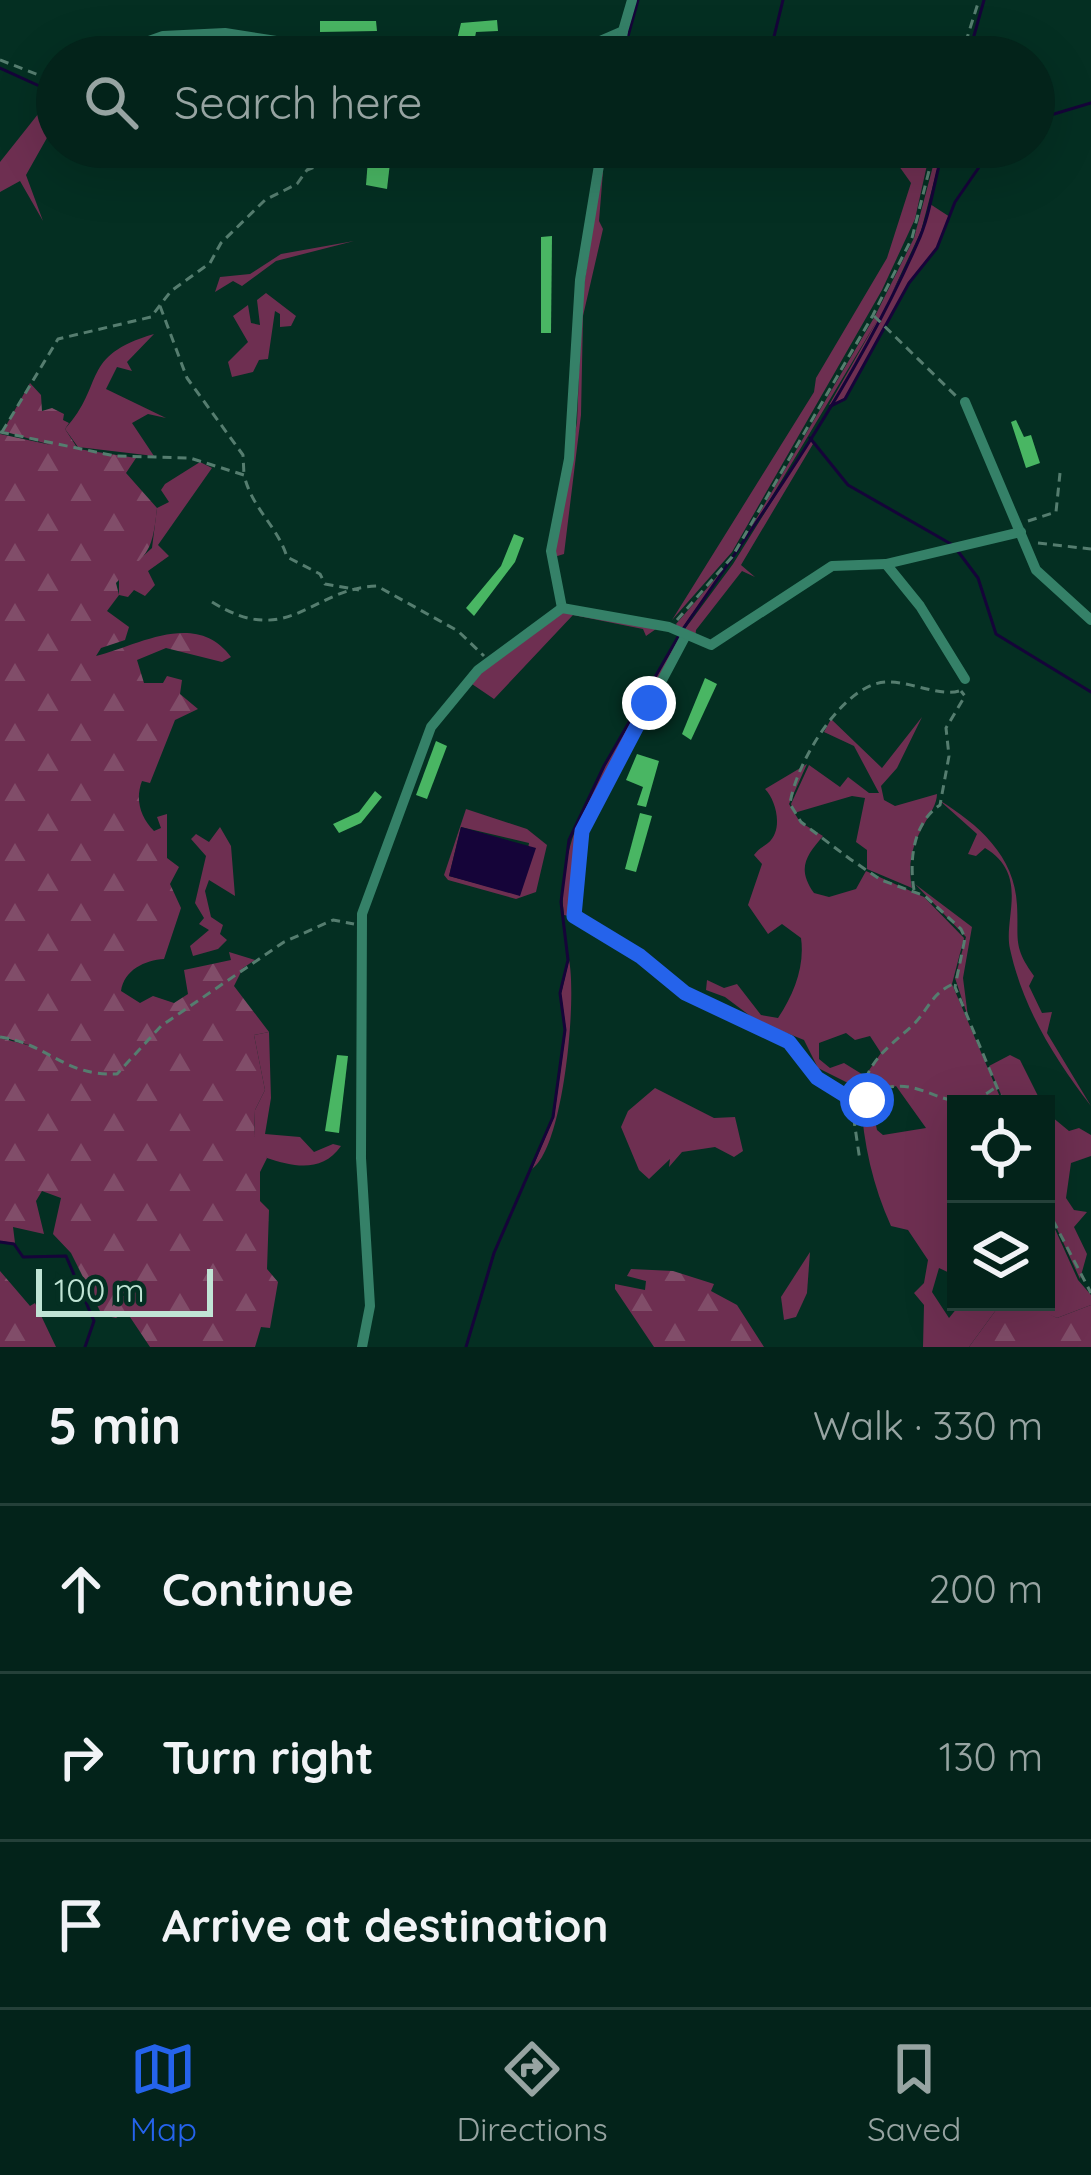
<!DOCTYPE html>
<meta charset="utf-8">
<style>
:root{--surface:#03231a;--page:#0d2b23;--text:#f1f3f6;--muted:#97a4a2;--line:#244039;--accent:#2563eb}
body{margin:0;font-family:Quicksand,sans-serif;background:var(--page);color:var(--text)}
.controls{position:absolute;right:36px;bottom:36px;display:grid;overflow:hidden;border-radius:0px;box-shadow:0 12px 48px #0002}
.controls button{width:108px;height:108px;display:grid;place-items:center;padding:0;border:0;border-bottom:3px solid var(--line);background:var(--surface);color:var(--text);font:60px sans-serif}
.scale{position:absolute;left:36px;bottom:30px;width:177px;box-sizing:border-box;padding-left:12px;border:6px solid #c0e4d5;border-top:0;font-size:33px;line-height:42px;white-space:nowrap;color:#c0e4d5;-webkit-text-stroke:9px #042f22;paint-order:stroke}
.stop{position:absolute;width:36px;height:36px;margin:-27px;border:9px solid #2563eb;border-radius:50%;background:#fff}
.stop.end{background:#2563eb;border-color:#fff;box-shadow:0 3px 12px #0008}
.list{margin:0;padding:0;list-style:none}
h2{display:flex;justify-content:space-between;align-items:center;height:156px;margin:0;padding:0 48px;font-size:51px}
h2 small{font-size:39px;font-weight:400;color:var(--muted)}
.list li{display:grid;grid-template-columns:78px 1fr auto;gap:36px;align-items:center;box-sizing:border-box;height:168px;padding:0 48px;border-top:3px solid var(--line)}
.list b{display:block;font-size:45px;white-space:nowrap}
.list em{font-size:39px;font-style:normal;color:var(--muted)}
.icon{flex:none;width:66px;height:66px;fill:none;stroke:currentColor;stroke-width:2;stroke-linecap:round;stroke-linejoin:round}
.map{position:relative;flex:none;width:1091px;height:1347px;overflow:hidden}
.search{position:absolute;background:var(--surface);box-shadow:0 12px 48px #0002;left:36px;right:36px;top:36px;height:132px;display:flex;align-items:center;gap:30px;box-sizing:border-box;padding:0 42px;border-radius:66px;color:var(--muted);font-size:45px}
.sheet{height:660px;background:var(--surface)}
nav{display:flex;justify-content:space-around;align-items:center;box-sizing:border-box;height:168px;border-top:3px solid var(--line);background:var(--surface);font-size:33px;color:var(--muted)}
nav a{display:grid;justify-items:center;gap:6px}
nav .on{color:var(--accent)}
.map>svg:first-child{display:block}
.grass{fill:#6e2f51;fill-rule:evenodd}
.forest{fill:url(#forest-firs)}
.water{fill:#150439}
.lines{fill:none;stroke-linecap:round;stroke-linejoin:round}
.stream{stroke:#150439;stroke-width:3}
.building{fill:#49b663}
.path{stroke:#557d6f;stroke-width:3;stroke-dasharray:9 6;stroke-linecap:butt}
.street{stroke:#358168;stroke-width:10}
.route{stroke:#2563eb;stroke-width:15}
</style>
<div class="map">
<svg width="1091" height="1347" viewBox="0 0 1091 1347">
<defs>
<pattern id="forest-firs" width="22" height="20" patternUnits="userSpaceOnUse" patternTransform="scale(3)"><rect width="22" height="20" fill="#6e2f51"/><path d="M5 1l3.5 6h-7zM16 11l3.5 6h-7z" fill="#814d69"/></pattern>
</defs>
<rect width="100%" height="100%" fill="#042f22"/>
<g class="grass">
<polygon points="54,94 57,120 26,175 43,221 20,181 0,192 0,162"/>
<polygon points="605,147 599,221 603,229 583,316 581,415 564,554 554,557 577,422 582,298"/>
<polygon points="868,147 911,155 931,147 915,219 882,290 732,552 672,620 814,392 816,378 887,258 911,183 894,159"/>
<polygon points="938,147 943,147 921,231 892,293 918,244 930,204 950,217 937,248 909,283 845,398 829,405 878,319 750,533 680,631 676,624 733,558 875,316 914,238"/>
<polygon points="354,241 276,261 242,286 233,281 215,292 220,277 250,274 281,254"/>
<polygon points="266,293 296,316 291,326 280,327 280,314 275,311 268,359 259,360 253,372 232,377 228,362 248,342 233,316 248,305 251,323 260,325 257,300"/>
<path d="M154,334L127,362L132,371L117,367L106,389L166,418L148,414L132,423L154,456L78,447L65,429C106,384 79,356 154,334Z"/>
<polygon points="810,440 813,444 741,565 755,577 742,571 696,630 695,640 682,633 733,564"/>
<polygon points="200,462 212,468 158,545 169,556 148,571 155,585 145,596 134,590 128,597 119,595 119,578 152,548 157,508 169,502 161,490 165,484"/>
<polygon points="562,611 656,629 646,636 643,629 573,615 494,699 469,682"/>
<path d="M680,636L580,831L573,917L564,915C551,826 637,713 680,636Z"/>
<path d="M922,717L897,768L881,786L884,800L895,806L937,794C937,816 902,838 912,888L867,869V850L856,842L865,798L852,796L794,813L791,804L809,765L840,787L848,777L869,793H879L854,746L824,732L831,719L882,768Z"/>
<path d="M807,764L789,804L800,822L823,836C807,855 796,868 814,893L829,897L856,889L866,871L924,897L964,938L952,984L1003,1104H956V1276L939,1268L932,1292L949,1318L962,1302H1020L996,1310L969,1347H923L924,1305L914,1293L924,1283L928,1260L908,1230L891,1226C873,1187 863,1142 861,1100L858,1094L846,1095L857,1092L854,1086L818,1068L804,1040L757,1021L725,997L706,990L707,980L724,988L737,984L761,1015L778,1018C794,994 805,966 801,938L782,924L768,934L748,905L762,864L754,855C758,849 763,847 768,843C784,830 776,800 765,789ZM846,1033L855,1040L870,1036L881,1053L865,1076L844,1063L830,1068L819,1059V1043ZM896,1086L926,1128L883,1135L877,1130L870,1097Z"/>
<path d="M939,800C978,824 1015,856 1017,905C1019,939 1012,946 1034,976L1029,986L1042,1013L1052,1012L1047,1033L1091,1106C1054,1058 1023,1008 1010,949C1003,918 1030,875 985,848L976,856L968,854L977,834Z"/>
<path d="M466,809L527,829L547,845L536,892L516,899L448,880L444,875ZM461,827L529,843L520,895L449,876Z"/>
<polygon points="220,827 231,846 235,896 209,880 205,891 211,917 223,925 220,934 227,940 218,949 193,956 190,946 209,930 199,924 204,918 195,903 206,856 191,839 196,834 209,842"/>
<polygon points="915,884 972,927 963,978 968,1017 955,978 966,937"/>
<path d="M569,960C577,998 564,1147 532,1169L554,1117L566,1030L561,994Z"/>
<path d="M269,1032L271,1098L265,1134L300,1137L314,1152L333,1144L341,1146C322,1173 294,1167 267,1158L254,1136L255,1110L265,1090L254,1035Z"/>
<polygon points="1010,1055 1020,1060 1042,1104 1005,1104 989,1066"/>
<polygon points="655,1088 714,1118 735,1117 743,1151 734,1157 715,1147 682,1152 669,1167 670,1159 649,1179 639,1170 621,1127 628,1111"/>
<polygon points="1046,1112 1069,1131 1079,1128 1091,1135 1091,1156 1071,1163 1066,1198 1074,1210 1087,1212 1074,1227 1087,1254 1080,1279 1046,1205"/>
<polygon points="1046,1209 1078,1280 1091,1295 1091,1305 1057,1318 1020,1302 1046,1302"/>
<polygon points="810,1252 807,1293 796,1317 784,1320 781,1297"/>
</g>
<g class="forest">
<path d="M30,383L41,395L42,411L52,408L64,414L63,420L69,423L65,429L78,449L136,458L126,473L157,508C152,555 148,552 116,583L119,595L107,611L129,627L125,640L101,648L96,656C137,646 196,609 231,657L222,662L166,648L137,660L144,683H163L167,676L182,680L180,694L198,709L175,720L150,783L142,781C135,799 140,817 154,831L161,828L157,817L167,814V858L179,867L170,884L181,908L164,959C145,960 124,970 121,991L140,1003L153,996L174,1003L188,994L184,970L231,960L229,952L255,960L243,968L234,986L269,1032L254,1035L265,1090L255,1110L254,1136L262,1140L267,1158L260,1172V1201L269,1210L267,1269L278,1282L270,1328L261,1327L255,1347H150L126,1311L116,1318L102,1315L71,1253L53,1234L61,1198L42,1191L36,1201L44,1234L13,1227L15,1243L0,1241V1038L35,1047L0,1036V434L51,445L3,431Z"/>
<polygon points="631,1269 673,1271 714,1284 711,1291 737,1305 764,1347 654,1347 615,1289 615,1284 645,1290 646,1281 627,1276"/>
<polygon points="0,1271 30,1306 35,1303 56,1347 0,1347"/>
<polygon points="1012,1303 1032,1305 1057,1318 1091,1305 1091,1347 969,1347 996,1310"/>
</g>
<polygon class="water" points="461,827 536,848 520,896 449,876"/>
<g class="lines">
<g class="stream">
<polyline points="628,36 638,0"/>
<path d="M162,57C201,47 241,45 280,57"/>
<polyline points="577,57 618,39"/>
<polyline points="769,57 783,0"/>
<polyline points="968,57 984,0"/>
<polyline points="0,68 57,94"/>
<polyline points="1034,120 1091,103"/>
<polyline points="831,406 845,399 909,283 937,248 955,202 993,147"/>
<polyline points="810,438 848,485 951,544"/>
<polyline points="957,550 978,578 996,634 1091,692"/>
<path d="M683,629C768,507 856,381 917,244C931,214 934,179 944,147"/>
<polyline points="0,1242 14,1244 23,1257 66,1256 94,1321 85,1347"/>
<polyline points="466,1347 494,1253 553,1117 565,1030 560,993 568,960 561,902 569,840 604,766 678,637"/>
</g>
</g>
<g class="building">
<polygon points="497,20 498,31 476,32 474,43 457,40 461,23"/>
<polygon points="320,21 376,21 377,31 320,32"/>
<polygon points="368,159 390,163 387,189 366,185"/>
<polygon points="552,236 551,333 541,333 541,237"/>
<polygon points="1016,420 1024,437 1031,435 1040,463 1026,468 1011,422"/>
<polygon points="514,534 524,538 515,562 474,616 466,608 501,566"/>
<polygon points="705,678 717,684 691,740 682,734"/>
<polygon points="436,741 447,746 427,799 416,795"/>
<polygon points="637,754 659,761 646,807 637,805 643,787 626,780"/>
<polygon points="375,791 382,797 361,823 339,833 333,824 359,812"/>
<polygon points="640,813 652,816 636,872 625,869"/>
<polygon points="337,1055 348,1056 339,1133 325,1131"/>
</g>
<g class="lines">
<g class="path">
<polyline points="961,57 979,0"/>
<polyline points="0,60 57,82"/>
<polyline points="160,306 187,378 243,455 244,475"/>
<polyline points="874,316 957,397"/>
<path d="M0,432L115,456L190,458L244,475C252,509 277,525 287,557L320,574L325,584L359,590"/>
<polyline points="2,432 58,339 151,317 171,291 210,263 221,243 265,200 297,184 307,170 332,160 344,147"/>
<polyline points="1028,521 1056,512 1060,473"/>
<polyline points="1038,543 1091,549"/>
<path d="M212,602C289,650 311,588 377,586L458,631L484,656"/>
<polyline points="677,620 732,557 873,315 912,238 935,147"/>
<path d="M959,691C940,697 910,681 886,682C842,684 795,765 790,804L801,822L850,859L881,880L925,896L961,929L965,938L955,987L1004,1104"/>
<path d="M914,890C909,860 913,823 940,805L949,756L946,728L965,696L961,691"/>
<polyline points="581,922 640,956 685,993 789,1042 807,1070 851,1100 860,1161"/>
<path d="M0,1037C49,1044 63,1076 117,1074L161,1026L284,942L333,920L354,924"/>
<path d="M846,1096L861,1093C870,1058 888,1048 913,1025C929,1009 931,994 953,984"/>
<path d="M859,1097L863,1100C872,1096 879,1089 889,1087C932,1080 952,1123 997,1086"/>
<polyline points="1046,1174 1046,1202"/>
<polyline points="1046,1207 1091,1293"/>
</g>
<g class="street">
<polyline points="104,57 163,36 225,33 381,57"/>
<polyline points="563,57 623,31 632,0"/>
<polyline points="619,57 623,31"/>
<polyline points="965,402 1036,570 1091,620"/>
<polyline points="886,564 920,606 965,679"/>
<polyline points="562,608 551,551 569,459 580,280 602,147"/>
<polyline points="572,912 582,831 685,637"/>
<polyline points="362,1347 370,1306 361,1158 362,914 431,727 478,670 562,608 669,627 711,645 832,566 886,564 1021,532"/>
</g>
</g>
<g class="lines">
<polyline class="route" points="649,703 582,831 574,916 640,956 685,993 789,1042 817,1078 846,1096 867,1100"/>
</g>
</svg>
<div class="controls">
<button><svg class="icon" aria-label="locate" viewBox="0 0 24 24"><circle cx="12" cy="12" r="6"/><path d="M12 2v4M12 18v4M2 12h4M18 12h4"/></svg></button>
<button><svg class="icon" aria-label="layers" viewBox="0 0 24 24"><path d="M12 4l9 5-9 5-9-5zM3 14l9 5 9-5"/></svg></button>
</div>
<div class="scale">100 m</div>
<div class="stop" style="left:867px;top:1100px"></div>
<div class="stop end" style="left:649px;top:703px"></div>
<div class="search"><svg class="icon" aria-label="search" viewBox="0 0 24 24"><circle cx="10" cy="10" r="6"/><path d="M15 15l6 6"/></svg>Search here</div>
</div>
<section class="sheet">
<h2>5 min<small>Walk · 330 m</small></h2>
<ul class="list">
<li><svg class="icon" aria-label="ahead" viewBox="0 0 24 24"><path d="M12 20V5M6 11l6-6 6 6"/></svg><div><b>Continue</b></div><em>200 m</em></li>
<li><svg class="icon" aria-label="right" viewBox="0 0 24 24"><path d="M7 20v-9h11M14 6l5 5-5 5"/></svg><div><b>Turn right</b></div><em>130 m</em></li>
<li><svg class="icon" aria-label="arrive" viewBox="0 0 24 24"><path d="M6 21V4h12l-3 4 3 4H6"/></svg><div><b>Arrive at destination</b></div></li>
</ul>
</section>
<nav>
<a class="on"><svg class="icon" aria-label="map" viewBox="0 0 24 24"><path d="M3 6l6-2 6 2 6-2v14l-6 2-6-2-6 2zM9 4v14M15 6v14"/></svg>Map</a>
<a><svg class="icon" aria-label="directions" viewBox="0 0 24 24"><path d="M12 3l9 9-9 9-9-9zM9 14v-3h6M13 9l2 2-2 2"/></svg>Directions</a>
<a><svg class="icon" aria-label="saved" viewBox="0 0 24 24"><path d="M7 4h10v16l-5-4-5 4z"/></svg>Saved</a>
</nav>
